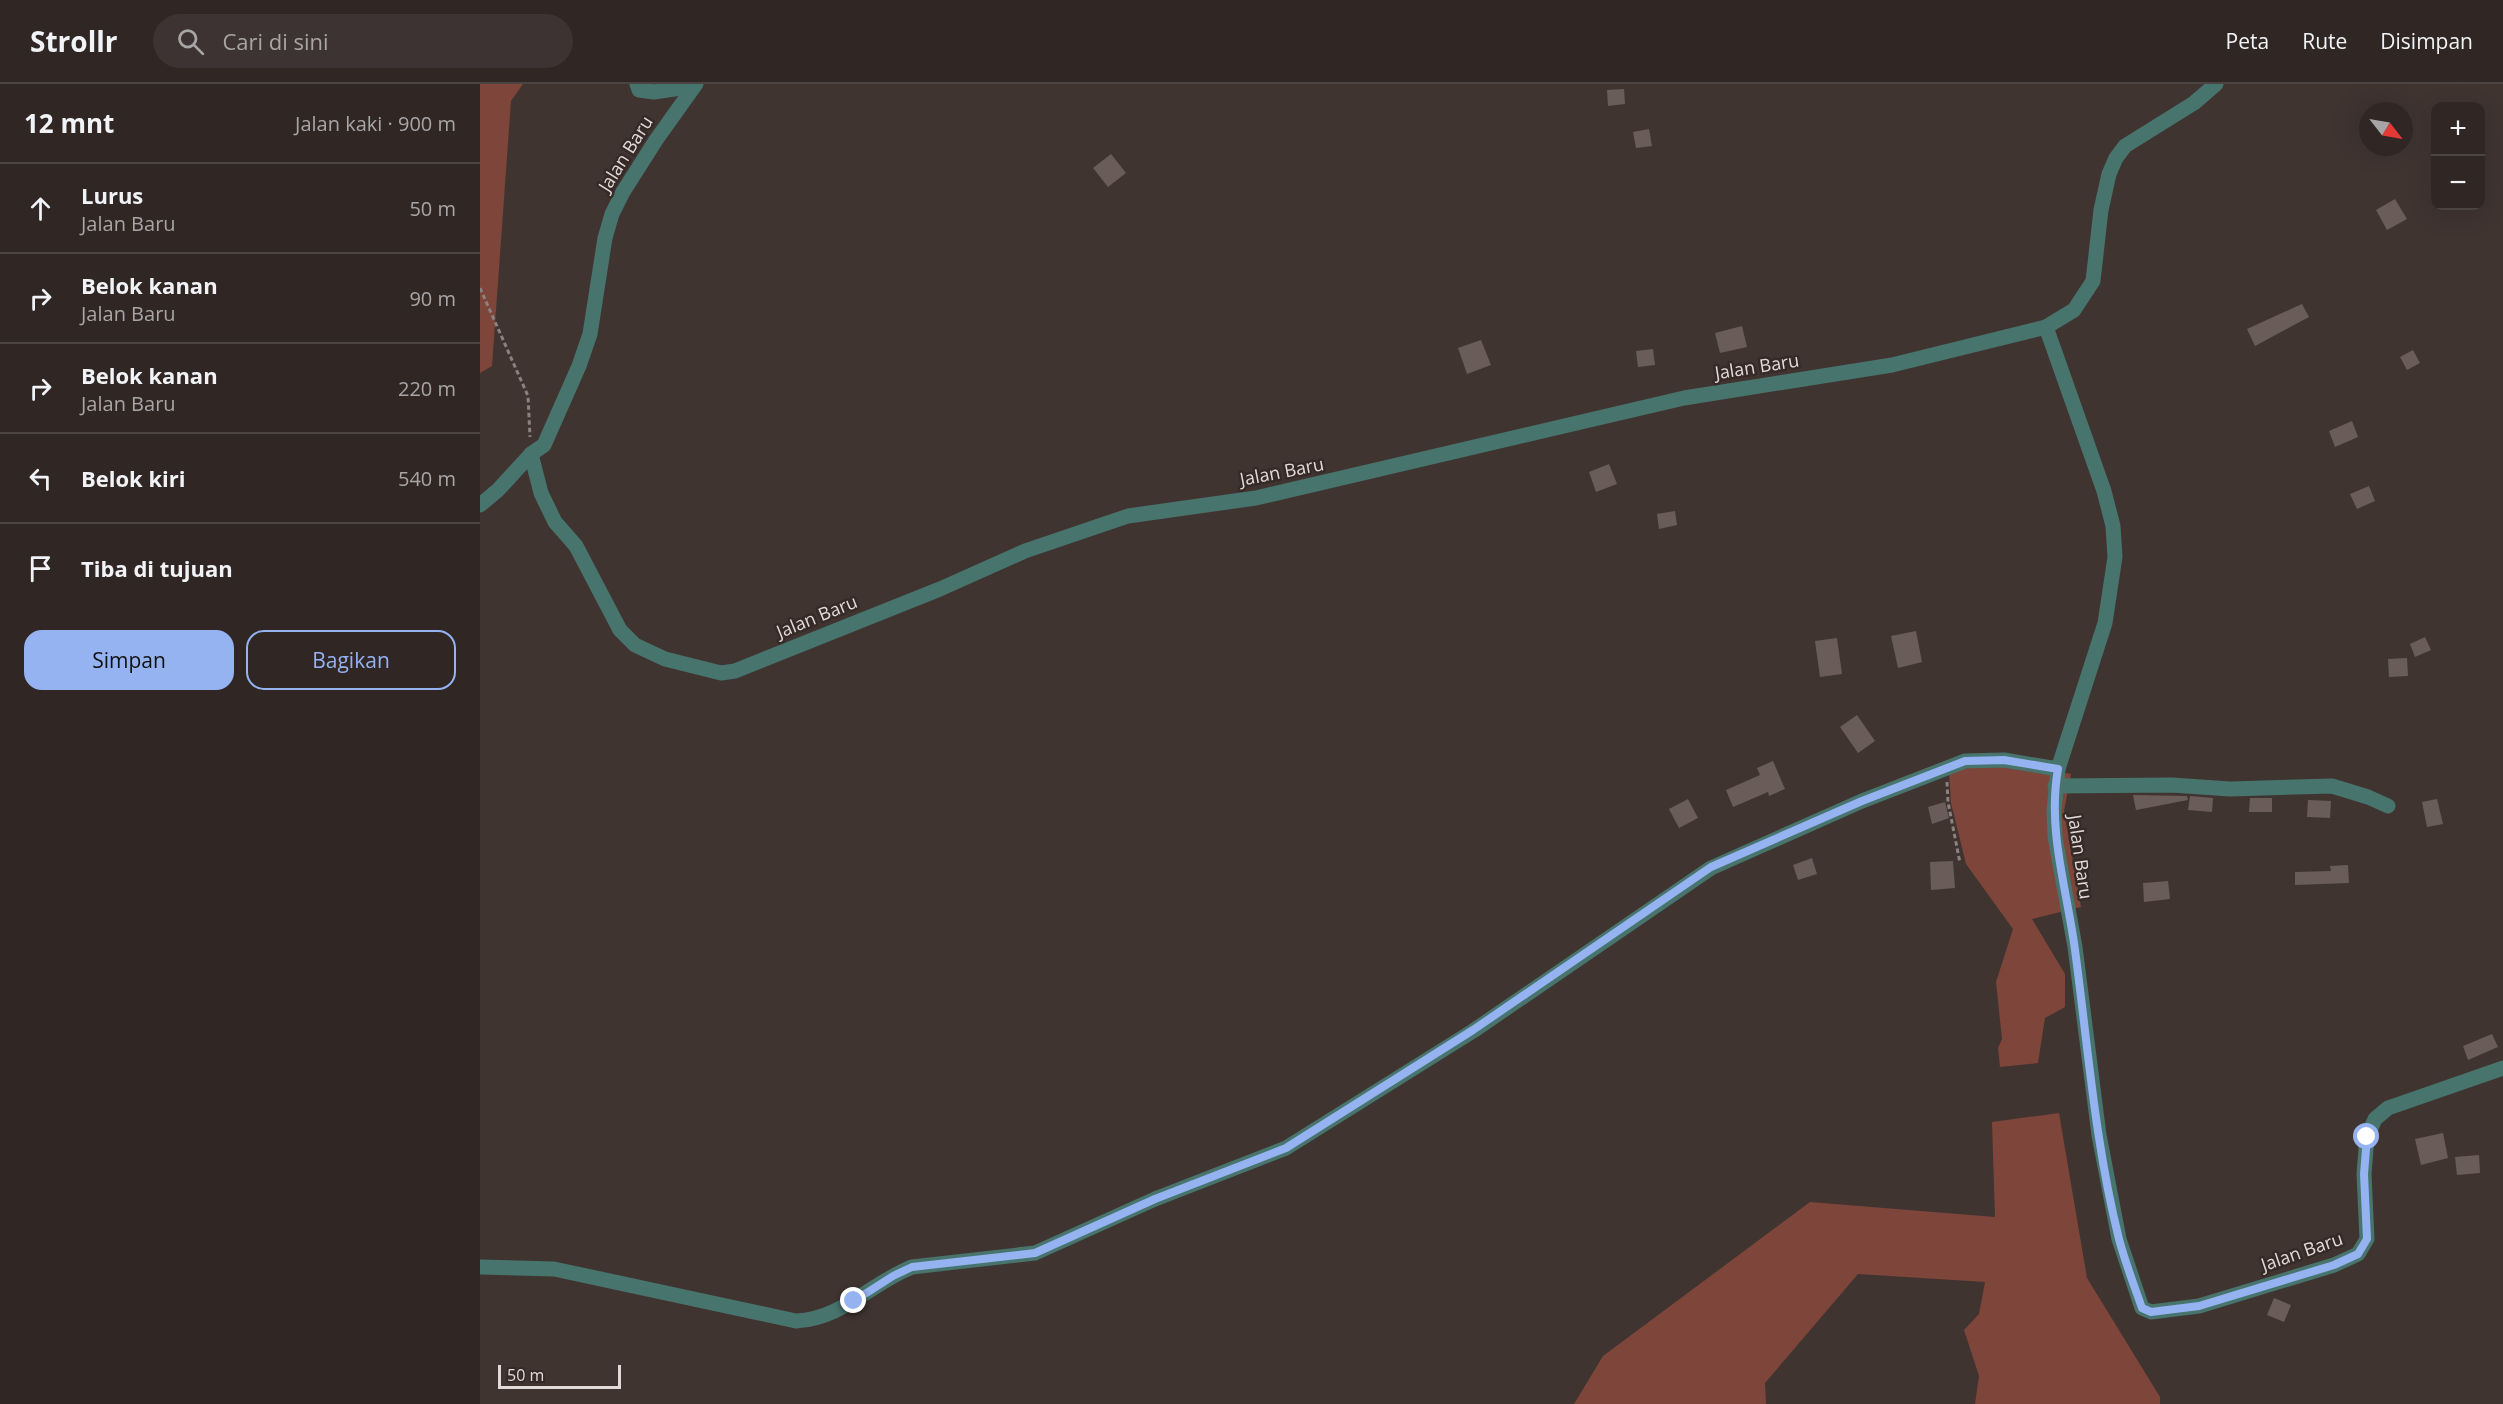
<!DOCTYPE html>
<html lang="id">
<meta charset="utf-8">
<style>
:root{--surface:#302725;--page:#3c3332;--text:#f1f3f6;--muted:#a8a5a7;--line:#4b4442;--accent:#95b2f1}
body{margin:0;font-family:"Open Sans",sans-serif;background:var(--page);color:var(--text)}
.controls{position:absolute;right:18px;top:18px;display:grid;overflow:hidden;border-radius:12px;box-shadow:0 6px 24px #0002}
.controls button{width:54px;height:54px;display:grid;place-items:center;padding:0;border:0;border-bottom:2px solid var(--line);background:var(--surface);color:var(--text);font:30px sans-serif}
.compass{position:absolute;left:1879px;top:18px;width:54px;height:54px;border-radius:50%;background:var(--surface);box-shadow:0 6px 24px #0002;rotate:121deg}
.scale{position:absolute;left:18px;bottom:15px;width:123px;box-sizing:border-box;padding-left:6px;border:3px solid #e2dad8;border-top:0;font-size:16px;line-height:21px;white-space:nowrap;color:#e2dad8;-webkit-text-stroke:4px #362a27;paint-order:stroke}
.stop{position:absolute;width:18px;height:18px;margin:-14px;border:4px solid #95b2f1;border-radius:50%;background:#fff}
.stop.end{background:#95b2f1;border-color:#fff;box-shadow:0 2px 6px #0008}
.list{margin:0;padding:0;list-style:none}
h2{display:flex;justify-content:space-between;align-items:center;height:78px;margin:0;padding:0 24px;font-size:26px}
h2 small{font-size:20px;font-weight:400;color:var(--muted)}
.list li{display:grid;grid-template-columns:39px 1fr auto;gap:18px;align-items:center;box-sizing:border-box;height:90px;padding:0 24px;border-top:2px solid var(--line)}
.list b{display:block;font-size:22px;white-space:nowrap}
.list p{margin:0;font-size:20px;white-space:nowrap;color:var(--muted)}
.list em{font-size:20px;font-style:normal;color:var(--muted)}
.actions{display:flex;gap:12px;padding:18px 24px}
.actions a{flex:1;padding:14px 0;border:2px solid var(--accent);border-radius:18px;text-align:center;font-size:21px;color:var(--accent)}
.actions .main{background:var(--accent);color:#111}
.icon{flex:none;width:33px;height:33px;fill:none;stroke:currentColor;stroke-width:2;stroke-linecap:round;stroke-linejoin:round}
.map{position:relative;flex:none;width:2023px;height:1320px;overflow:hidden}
header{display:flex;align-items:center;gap:36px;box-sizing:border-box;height:84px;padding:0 30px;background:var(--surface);border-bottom:2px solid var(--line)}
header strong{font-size:28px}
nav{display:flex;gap:33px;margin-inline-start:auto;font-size:21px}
.search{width:420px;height:54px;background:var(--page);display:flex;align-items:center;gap:15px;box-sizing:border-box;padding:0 21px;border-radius:33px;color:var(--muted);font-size:22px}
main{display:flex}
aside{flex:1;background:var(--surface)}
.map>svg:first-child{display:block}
.green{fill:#7e453a}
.building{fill:#6a5c59}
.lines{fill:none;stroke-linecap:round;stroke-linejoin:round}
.path{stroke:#8b817e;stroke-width:3;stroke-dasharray:4.5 3;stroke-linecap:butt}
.street{stroke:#47746c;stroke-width:15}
.route{stroke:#95b2f1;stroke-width:8}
.labels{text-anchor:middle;stroke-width:5;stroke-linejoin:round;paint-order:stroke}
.street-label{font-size:18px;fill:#e2dad8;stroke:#362a27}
</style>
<header>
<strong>Strollr</strong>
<div class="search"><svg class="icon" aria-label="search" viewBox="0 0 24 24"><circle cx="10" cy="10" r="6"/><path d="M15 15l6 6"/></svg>Cari di sini</div>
<nav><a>Peta</a><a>Rute</a><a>Disimpan</a></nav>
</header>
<main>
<aside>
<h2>12 mnt<small>Jalan kaki · 900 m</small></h2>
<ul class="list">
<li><svg class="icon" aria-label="ahead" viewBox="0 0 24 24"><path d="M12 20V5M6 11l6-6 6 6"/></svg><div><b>Lurus</b><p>Jalan Baru</p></div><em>50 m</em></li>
<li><svg class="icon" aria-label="right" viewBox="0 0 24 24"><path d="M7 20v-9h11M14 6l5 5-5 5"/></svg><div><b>Belok kanan</b><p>Jalan Baru</p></div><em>90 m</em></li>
<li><svg class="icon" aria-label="right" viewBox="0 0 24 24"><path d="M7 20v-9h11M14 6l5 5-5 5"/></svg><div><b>Belok kanan</b><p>Jalan Baru</p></div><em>220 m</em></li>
<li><svg class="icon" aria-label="left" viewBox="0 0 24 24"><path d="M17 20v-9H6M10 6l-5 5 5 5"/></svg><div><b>Belok kiri</b></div><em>540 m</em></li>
<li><svg class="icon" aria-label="arrive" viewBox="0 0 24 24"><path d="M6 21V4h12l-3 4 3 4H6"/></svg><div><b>Tiba di tujuan</b></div></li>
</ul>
<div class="actions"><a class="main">Simpan</a><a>Bagikan</a></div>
</aside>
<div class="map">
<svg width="2023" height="1320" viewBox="0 0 2023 1320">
<rect width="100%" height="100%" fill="#403431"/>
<g class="green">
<polygon points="0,0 43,0 31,17 12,282 0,289"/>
<polygon points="1527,678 1591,690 1584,727 1601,823 1552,835 1585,890 1585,923 1565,934 1558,979 1520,983 1518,964 1522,955 1516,898 1533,845 1486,780 1471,719 1469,687"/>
<polygon points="1579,1029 1607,1194 1680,1313 1680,1320 1495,1320 1499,1292 1484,1246 1499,1230 1505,1198 1378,1190 1285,1299 1286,1320 1094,1320 1123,1272 1330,1118 1515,1133 1512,1038"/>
</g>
<g class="building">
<polygon points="1144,5 1145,20 1128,22 1127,6"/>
<polygon points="1169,45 1172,62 1156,64 1153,48"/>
<polygon points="631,70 646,89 628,103 613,84"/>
<polygon points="1915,115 1927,135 1907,146 1896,126"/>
<polygon points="1822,220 1829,233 1775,262 1767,245"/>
<polygon points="1262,242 1267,263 1240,269 1235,249"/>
<polygon points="1001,256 1011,281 987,290 978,264"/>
<polygon points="1173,265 1175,281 1158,283 1156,267"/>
<polygon points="1933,266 1940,279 1927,286 1920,273"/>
<polygon points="1872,337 1878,353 1855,363 1849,347"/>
<polygon points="1129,380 1137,400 1116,408 1109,388"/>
<polygon points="1889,402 1895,417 1877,425 1870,410"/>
<polygon points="1195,427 1197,441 1179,445 1177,430"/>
<polygon points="1436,547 1442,578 1418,584 1411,552"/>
<polygon points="1945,553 1951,566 1935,573 1930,560"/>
<polygon points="1357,554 1362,590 1340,593 1335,557"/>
<polygon points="1927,574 1928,592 1909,593 1908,575"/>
<polygon points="1377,631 1395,657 1378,669 1360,643"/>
<polygon points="1293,677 1305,705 1289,712 1288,708 1253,723 1246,706 1280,691 1277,684"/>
<polygon points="1653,711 1707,712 1708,716 1656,726"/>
<polygon points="1710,712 1733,714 1732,728 1708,726"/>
<polygon points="1770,714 1792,714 1792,728 1769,728"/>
<polygon points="1208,715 1218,734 1199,744 1189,725"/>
<polygon points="1957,715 1963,740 1947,743 1942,718"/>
<polygon points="1828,716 1851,717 1850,734 1827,733"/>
<polygon points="1465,718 1469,734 1452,740 1448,723"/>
<polygon points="1332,774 1337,790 1318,796 1313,781"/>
<polygon points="1473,777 1475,804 1451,806 1450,778"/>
<polygon points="1868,781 1869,799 1815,801 1815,788 1851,787 1850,782"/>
<polygon points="1688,797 1690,815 1664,818 1663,799"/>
<polygon points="2012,950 2018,963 1988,976 1983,962"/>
<polygon points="1963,1049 1968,1074 1941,1081 1935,1055"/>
<polygon points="1999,1071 2000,1089 1977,1091 1975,1073"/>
<polygon points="1794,1214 1811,1221 1804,1238 1787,1231"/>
</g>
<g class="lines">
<g class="path">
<polyline points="0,204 48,312 50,353"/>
<polyline points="1467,698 1468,718 1480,779"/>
</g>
<g class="street">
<polyline points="157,0 159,6 174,8 214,2"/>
<polyline points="216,0 176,56 143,108 132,130 125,154 110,250 99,282 64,361 51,370 61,409 75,438 96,462 140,546 155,561 185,575 241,589 255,587 460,505 545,467 648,432 776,414 1204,314 1412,281 1566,243 1624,407 1633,442 1635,473 1625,539 1578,685 1574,727 1575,753 1595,863 1619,1051 1639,1155 1662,1224 1671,1228 1719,1222 1854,1181 1878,1170 1887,1155 1884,1090 1887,1053 1895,1035 1908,1024 2023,984"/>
<polyline points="1566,243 1594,226 1613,197 1621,126 1629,90 1636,74 1645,62 1714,19 1736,0"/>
<polyline points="0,421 18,406 51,370"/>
<polyline points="1575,702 1692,701 1750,705 1852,702 1888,713 1908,722"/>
<path d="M0,1183L74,1185L316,1237C362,1235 391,1199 432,1183L555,1169L675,1115L806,1064L993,947L1231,784L1382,717L1485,677L1524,676L1578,685"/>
</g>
</g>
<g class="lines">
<path class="route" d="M374,1217L413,1192L432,1183L555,1169L675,1115L806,1064L993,946L1231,783L1382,717L1485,677L1524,676L1578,685C1567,747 1587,805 1595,866C1608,962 1615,1060 1639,1155C1645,1178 1654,1201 1662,1224L1671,1228L1719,1222L1854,1181L1878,1170L1887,1155L1884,1090L1887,1053"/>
</g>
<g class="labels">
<g class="street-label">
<text transform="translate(146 70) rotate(-58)" y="6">Jalan Baru</text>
<text transform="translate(1277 283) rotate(-9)" y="6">Jalan Baru</text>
<text transform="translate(802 388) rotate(-11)" y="6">Jalan Baru</text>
<text transform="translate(337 533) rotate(-22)" y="6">Jalan Baru</text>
<text transform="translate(1600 773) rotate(82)" y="6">Jalan Baru</text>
<text transform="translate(1822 1168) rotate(-19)" y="6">Jalan Baru</text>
</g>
</g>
</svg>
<div class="controls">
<button>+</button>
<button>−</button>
</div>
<svg class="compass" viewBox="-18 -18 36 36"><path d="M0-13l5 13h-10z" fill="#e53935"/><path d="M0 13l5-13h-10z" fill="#a8a5a7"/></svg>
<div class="scale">50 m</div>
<div class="stop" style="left:1887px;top:1053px"></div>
<div class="stop end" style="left:374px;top:1217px"></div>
</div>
</main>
